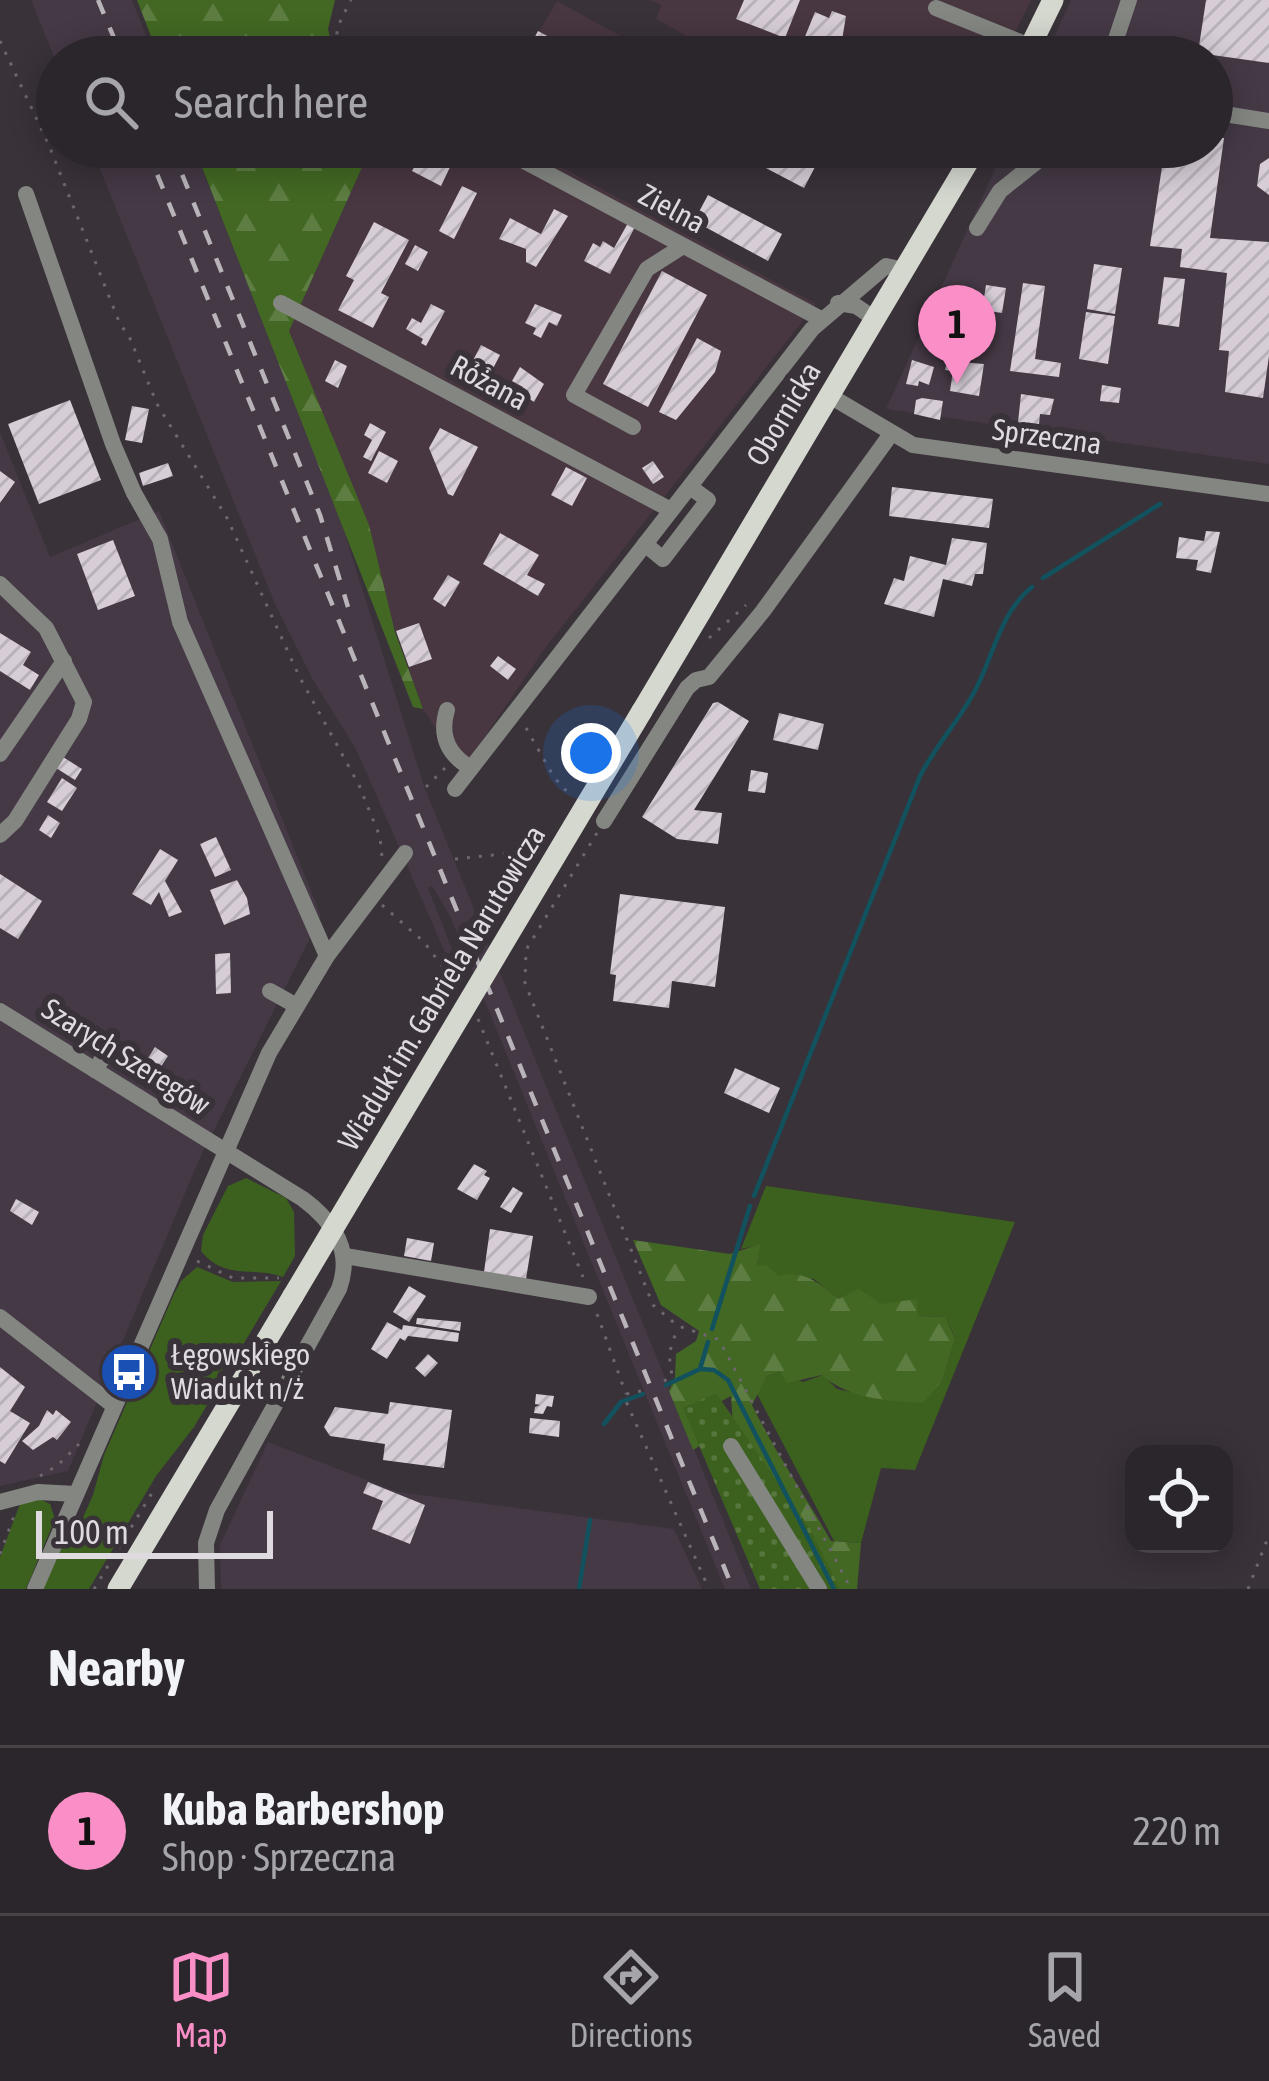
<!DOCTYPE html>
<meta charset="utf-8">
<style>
:root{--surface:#2b262b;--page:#332e33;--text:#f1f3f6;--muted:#a6a5a9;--line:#474347;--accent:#fa8fc7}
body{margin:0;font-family:"Asap Condensed",sans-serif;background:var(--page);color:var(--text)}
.controls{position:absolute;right:36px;bottom:36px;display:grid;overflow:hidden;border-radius:24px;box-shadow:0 6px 30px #0003}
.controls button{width:108px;height:108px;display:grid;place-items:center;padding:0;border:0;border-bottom:3px solid var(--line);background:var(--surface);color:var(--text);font:60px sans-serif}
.scale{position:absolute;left:36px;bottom:30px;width:237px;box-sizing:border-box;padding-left:12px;border:6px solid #dedadf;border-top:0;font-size:33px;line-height:42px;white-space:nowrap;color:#dedadf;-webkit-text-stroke:9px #393239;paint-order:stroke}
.you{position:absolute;left:591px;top:753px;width:42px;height:42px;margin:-30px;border:9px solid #fff;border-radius:50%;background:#1a73e8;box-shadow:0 0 0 18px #1a73e833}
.badge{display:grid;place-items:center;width:78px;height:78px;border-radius:50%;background:var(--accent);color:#111;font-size:39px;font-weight:700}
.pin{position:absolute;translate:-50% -99px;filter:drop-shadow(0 3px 6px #0008)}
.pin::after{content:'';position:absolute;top:63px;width:42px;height:36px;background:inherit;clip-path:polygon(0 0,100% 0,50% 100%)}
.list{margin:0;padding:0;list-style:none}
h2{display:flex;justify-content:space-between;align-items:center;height:156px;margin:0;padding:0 48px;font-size:51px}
h2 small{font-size:39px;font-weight:400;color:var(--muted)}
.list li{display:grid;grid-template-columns:78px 1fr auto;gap:36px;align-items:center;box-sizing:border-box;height:168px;padding:0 48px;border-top:3px solid var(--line)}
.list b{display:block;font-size:45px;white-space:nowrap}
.list p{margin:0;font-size:39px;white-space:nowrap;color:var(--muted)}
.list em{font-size:39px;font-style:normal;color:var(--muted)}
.icon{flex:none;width:66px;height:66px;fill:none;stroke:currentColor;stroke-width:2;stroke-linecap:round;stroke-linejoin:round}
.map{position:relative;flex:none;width:1269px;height:1589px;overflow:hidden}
.search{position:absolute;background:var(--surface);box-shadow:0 6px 30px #0003;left:36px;right:36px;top:36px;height:132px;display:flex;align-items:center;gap:30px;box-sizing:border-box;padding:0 42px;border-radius:66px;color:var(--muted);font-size:45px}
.sheet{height:324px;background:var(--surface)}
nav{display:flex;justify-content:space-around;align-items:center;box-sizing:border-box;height:168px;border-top:3px solid var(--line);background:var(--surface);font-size:33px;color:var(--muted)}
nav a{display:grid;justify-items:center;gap:6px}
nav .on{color:var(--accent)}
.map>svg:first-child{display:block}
.commercial{fill:#483640}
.built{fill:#443945}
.grass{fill:#3c611e}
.forest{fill:url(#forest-firs)}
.garden{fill:url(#garden-dots)}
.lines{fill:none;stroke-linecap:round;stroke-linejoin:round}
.stream{stroke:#12525e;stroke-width:4.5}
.building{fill:url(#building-hatch)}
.path{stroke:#6d676e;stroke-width:3;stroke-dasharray:3 9;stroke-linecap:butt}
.minor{stroke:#848682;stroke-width:16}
.major{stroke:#d4d8cf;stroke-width:21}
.rail{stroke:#b9b4b9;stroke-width:4.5;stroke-dasharray:15 15;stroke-linecap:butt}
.major-bridge{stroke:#d4d8cf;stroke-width:21}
.labels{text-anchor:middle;stroke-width:12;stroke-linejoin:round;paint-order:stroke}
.street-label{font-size:30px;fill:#dedadf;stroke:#393239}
.poi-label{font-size:30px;fill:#dedadf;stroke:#393239;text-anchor:start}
</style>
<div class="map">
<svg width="1269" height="1589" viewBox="0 0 1269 1589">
<defs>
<pattern id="forest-firs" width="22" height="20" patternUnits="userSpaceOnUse" patternTransform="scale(3)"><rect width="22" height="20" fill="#426823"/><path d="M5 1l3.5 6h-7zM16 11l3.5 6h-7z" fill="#5d7d42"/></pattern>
<pattern id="garden-dots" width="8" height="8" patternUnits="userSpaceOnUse" patternTransform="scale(3)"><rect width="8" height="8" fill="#3c611e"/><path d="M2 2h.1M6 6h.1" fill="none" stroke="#58773e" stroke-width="1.8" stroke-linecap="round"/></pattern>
<pattern id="building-hatch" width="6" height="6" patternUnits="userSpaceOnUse" patternTransform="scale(3)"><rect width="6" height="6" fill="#d6cdd7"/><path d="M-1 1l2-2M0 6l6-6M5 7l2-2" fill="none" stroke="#b9b1b9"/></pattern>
</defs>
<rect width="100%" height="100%" fill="#393239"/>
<g class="commercial">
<polygon points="650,0 1031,0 1003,57 725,57 656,19 661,5"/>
<polygon points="557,1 626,39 633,57 524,57"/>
<polygon points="371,147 524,147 816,304 546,647 462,770 423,709 289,331"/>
</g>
<g class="built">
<polygon points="31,0 132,0 155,57 57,57 57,64"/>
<polygon points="1071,0 1269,0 1269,464 886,409 1005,147 1212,147 1212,57 1045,57"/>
<polygon points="91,147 193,147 329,483 424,786 751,1589 725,1589 450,916 432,886 428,888 454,954 447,957 356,749 313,680 275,604"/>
<polygon points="0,432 50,557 159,511 321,916 199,1160 68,1471 0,1486"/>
<polygon points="268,1442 398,1492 674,1529 702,1589 221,1589 220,1545"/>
</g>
<g class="grass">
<path d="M246,1178L286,1198L294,1212L295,1256L283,1277C254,1266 225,1281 201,1251L203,1235L228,1186Z"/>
<polygon points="766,1186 1015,1222 915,1470 881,1468 861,1543 834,1541 756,1392 767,1376 780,1372 803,1382 823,1375 837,1389 856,1393 942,1381 955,1337 945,1317 918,1316 881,1304 839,1299 814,1279 779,1276 757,1267 759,1245 741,1249"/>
<polygon points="197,1267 233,1282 281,1281 194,1427 156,1476 89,1589 43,1589 70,1529 81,1522 93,1495 104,1455 174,1294 181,1281"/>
<polygon points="37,1498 50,1504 55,1519 26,1589 0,1589 0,1557 20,1504"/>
</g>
<g class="forest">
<polygon points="137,0 335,0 328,29 335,57 159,57"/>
<polygon points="194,147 371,147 289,331 369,525 395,632 423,709 413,707"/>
<path d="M633,1240L730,1254L760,1244L757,1266L766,1265L779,1276C803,1269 821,1284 839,1299L859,1289L881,1304L917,1299L918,1316L945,1317L955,1338L942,1381L923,1403C889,1401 848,1399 822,1375L787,1383L780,1372L767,1376L752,1405C775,1452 805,1495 831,1541L861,1543L857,1589H826L733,1426L731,1396L700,1413L704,1443L693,1450L669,1391L675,1377L676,1354L696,1341L699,1331L661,1305Z"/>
</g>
<polygon class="garden" points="716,1393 809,1527 840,1589 760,1589 683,1408"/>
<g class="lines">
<g class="stream">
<polyline points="1043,578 1160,504"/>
<path d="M754,1196L920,776C935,747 956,724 972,696C993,661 998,614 1032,587"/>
<polyline points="712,1329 750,1206"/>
<polyline points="700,1369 714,1370 728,1380 834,1589"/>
<polyline points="666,1385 700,1369 708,1342"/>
<polyline points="604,1424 621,1402 643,1394"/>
<polyline points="579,1589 590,1520"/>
</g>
</g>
<g class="building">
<polygon points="744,0 800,0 785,38 736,19"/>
<polygon points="1206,0 1269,0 1269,63 1198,53"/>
<polygon points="832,11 846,16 842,40 836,38 831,50 804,39 815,12 829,18"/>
<polygon points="538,31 577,52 575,57 524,57"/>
<polygon points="1212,137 1224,138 1210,238 1269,242 1269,356 1263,398 1225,392 1229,351 1219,350 1227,273 1180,267 1182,249 1150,246 1165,147 1212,147"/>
<polygon points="766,147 780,147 816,165 804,188 758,164"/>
<polygon points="423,151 451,165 441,186 412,171"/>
<polygon points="1269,158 1269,195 1257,186 1260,164"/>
<polygon points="462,186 477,193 454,239 439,231"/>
<polygon points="708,195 782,234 768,261 694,221"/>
<polygon points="554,209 568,216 536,267 526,262 526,249 499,239 510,218 541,234"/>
<polygon points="374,222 409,240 381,293 389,297 373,328 338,310 354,280 346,276"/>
<polygon points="628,223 635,227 610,274 584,261 593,243 600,247 603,241 614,248"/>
<polygon points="415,245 428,252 418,271 405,264"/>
<polygon points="1094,264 1122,268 1115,314 1087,309"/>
<polygon points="662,271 707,295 648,407 603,384"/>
<polygon points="1164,277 1185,279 1179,327 1158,324"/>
<polygon points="1023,283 1045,286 1035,359 1061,363 1059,377 1010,371"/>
<polygon points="986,285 1006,288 1002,313 982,310"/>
<polygon points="431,304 445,311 426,346 421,343 423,339 406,329 412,318 421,323"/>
<polygon points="535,304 562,315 557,326 549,322 541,338 533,334 536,328 525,323"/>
<polygon points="1086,312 1115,316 1108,364 1079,359"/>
<polygon points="697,338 721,351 715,372 676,420 659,412"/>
<polygon points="481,345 500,355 486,382 467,372"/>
<polygon points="335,360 347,366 338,388 325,381"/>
<polygon points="912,360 934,367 929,385 919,381 918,386 906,384"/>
<polygon points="947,361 984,364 979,396 950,391 953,371 945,370"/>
<polygon points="520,367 544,384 534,402 520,393 523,387 512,381"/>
<polygon points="1102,385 1121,388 1119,403 1100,401"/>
<polygon points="1021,394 1054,399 1050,415 1040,414 1038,435 1017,432"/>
<polygon points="922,398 943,401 940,420 914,414 916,400"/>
<polygon points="70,400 101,480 39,504 8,424"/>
<polygon points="132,406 149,409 142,443 125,440"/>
<polygon points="370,423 386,432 371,461 363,457 372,440 364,435"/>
<polygon points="440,428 478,447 453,496 448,494 429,448"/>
<polygon points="379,451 398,461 387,483 368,473"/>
<polygon points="653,461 664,477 653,484 642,468"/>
<polygon points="168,463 173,476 143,486 139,473"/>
<polygon points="566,467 587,478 572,506 551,495"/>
<polygon points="0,471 15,482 0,503"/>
<polygon points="892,487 993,499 989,528 889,516"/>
<polygon points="1206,531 1220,532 1211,573 1196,570 1198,560 1176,558 1179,537 1204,541"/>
<polygon points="500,533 539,555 527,575 545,584 538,596 483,564"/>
<polygon points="952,538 987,543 983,574 975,574 972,586 943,579 934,617 884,604 894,578 904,581 910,556 946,565"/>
<polygon points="113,540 135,596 98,610 77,554"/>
<polygon points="448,575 460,582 445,607 433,599"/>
<polygon points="419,623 432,659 409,667 396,631"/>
<polygon points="0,633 31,652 23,665 39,675 30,690 0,671"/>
<polygon points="498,656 516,669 508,680 490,666"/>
<polygon points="718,702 749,721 694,810 722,813 718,844 677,839 642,817 713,703"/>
<polygon points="779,713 824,724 818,750 773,740"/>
<polygon points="63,757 82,769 75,780 56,768"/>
<polygon points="751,770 768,773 765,793 748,791"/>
<polygon points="62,778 77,788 62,811 47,802"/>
<polygon points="48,815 60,823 51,838 39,830"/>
<polygon points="216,837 231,870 215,877 200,844"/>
<polygon points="160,849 178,860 165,881 182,912 169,917 159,892 151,905 132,894"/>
<polygon points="0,874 42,901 18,939 0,928"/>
<polygon points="237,880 247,898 250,914 224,925 210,890"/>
<polygon points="620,894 725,907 715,987 672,981 669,1008 613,1001 616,975 610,974"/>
<polygon points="230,953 231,993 216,994 215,954"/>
<polygon points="155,1047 168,1056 158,1071 145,1063"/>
<polygon points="735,1068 780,1088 769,1113 724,1093"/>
<polygon points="474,1164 487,1171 484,1175 490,1178 477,1200 457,1189"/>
<polygon points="513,1187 523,1193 511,1213 500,1207"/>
<polygon points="16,1199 39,1212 32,1225 10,1211"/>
<polygon points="490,1229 533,1236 526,1279 484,1272"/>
<polygon points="407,1238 434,1243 431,1261 404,1256"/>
<polygon points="409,1286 426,1296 409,1322 393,1312"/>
<polygon points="417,1318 461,1322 460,1331 416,1324"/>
<polygon points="387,1322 402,1330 403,1325 459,1333 458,1342 408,1336 405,1341 400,1338 387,1359 371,1349"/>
<polygon points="428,1354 438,1363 425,1377 415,1368"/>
<polygon points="0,1367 25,1387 10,1411 30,1423 5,1464 0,1461"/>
<polygon points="536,1394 554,1396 552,1407 547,1406 543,1414 534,1413 535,1407 540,1405 535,1404"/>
<polygon points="390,1402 452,1410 444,1468 383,1460 385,1444 330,1436 324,1427 335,1407 388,1414"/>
<polygon points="47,1410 53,1415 56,1410 71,1422 57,1440 53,1437 33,1450 22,1441 39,1426"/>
<polygon points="530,1418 560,1421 559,1437 529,1433"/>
<polygon points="368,1482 425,1505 410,1544 372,1529 383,1501 363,1493"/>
</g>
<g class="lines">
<g class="path">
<polyline points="0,41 48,143 120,324 129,336 157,404 227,518 299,676 359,785 380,837 382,857"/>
<path d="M343,57C329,36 341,20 351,0"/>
<polyline points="709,638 746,605"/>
<polyline points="526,728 554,777 570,795"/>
<polyline points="426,787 445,768"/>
<polyline points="597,833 526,950 525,983 653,1305 678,1326 717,1339 724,1349 851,1589"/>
<polyline points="455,859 523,852 546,834"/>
<polyline points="382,905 424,942 457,986"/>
<polyline points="478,1019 583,1277"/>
<polyline points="197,1261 233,1278 279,1278"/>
<polyline points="597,1314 626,1394"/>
<polyline points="664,1381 672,1376 669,1354 677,1329"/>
<polyline points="641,1391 626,1394 625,1399 709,1589"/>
<polyline points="40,1476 58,1465 79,1444"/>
<polyline points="0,1554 14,1516"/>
<polyline points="94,1589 152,1493"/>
<polyline points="1248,1589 1269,1535"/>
</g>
<g class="minor">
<polyline points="936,8 1030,46"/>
<polyline points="1034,39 1072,57"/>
<polyline points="1110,57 1129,0"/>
<polyline points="1212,112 1269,121"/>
<polyline points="498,147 821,319"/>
<polyline points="934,147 941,154"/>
<polyline points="535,166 545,147"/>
<polyline points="26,194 113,444 134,493 160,539 180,622 327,956"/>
<polyline points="977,228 1000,191 1055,147"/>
<polyline points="281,303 671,510"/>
<polyline points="838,303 856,306 875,319"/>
<polyline points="830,396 913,445 1269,494"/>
<polyline points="633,427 574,395 647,269 683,246"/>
<polyline points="645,544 663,559 708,500 690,487"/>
<polyline points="0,584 46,628 84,702 79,719 15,821 0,835"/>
<path d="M447,710C439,736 448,755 471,768"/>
<polyline points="0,754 64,661"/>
<polyline points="455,789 812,329 886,266 905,270"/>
<polyline points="604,821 687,688 696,680 709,677 763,611 891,434"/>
<polyline points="270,991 295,1005"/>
<path d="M0,1011L303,1199C334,1222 353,1251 339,1289L217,1510L206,1543L207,1589"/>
<polyline points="95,1070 108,1050"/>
<polyline points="345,1256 589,1297"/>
<polyline points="0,1317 114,1406"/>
<polyline points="731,1446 819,1589"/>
<polyline points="0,1502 38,1492 76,1494"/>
<polyline points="35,1589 269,1053 327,956 405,853"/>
</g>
<g class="major">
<polyline points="1025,57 1053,0"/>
<polyline points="642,711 977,147"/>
<polyline points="118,1589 293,1296"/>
</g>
<g class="rail">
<polyline points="98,0 122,57"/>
<polyline points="146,147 733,1589"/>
<polyline points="171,147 320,515 348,607"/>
</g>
<polyline class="major-bridge" points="293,1296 642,711"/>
</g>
<defs>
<g id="bus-disc" transform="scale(3)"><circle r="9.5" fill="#1a4fb4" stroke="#393239"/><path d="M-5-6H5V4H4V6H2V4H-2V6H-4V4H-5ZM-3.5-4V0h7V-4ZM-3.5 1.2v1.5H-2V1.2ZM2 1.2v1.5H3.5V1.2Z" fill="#fff"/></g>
</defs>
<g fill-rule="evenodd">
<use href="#bus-disc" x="129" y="1372"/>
</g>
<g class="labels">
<g class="street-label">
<text transform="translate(672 209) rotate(28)" y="10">Zielna</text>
<text transform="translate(489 383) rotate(28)" y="10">Różana</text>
<text transform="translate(784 414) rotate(-59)" y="10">Obornicka</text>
<text transform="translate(1047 437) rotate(8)" y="10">Sprzeczna</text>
<text transform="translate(442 988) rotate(-59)" y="10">Wiadukt im. Gabriela Narutowicza</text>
<text transform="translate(126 1057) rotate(32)" y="10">Szarych Szeregów</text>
</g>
<g class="poi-label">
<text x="171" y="1365">Łęgowskiego<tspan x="171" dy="34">Wiadukt n/ż</tspan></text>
</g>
</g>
</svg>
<div class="controls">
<button><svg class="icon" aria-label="locate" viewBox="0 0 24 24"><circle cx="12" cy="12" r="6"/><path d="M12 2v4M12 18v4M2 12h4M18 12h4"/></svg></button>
</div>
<div class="scale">100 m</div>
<div class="you"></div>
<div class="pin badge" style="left:957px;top:384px">1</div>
<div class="search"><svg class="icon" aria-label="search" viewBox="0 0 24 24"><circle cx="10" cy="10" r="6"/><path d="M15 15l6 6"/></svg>Search here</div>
</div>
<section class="sheet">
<h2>Nearby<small></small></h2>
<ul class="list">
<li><span class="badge">1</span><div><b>Kuba Barbershop</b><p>Shop · Sprzeczna</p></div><em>220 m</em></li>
</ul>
</section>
<nav>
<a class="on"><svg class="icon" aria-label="map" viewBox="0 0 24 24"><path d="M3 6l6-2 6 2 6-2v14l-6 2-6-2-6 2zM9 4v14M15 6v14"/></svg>Map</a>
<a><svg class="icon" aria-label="directions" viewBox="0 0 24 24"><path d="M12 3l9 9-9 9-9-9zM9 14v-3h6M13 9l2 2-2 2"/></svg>Directions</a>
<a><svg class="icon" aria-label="saved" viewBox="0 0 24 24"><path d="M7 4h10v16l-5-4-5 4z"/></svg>Saved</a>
</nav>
